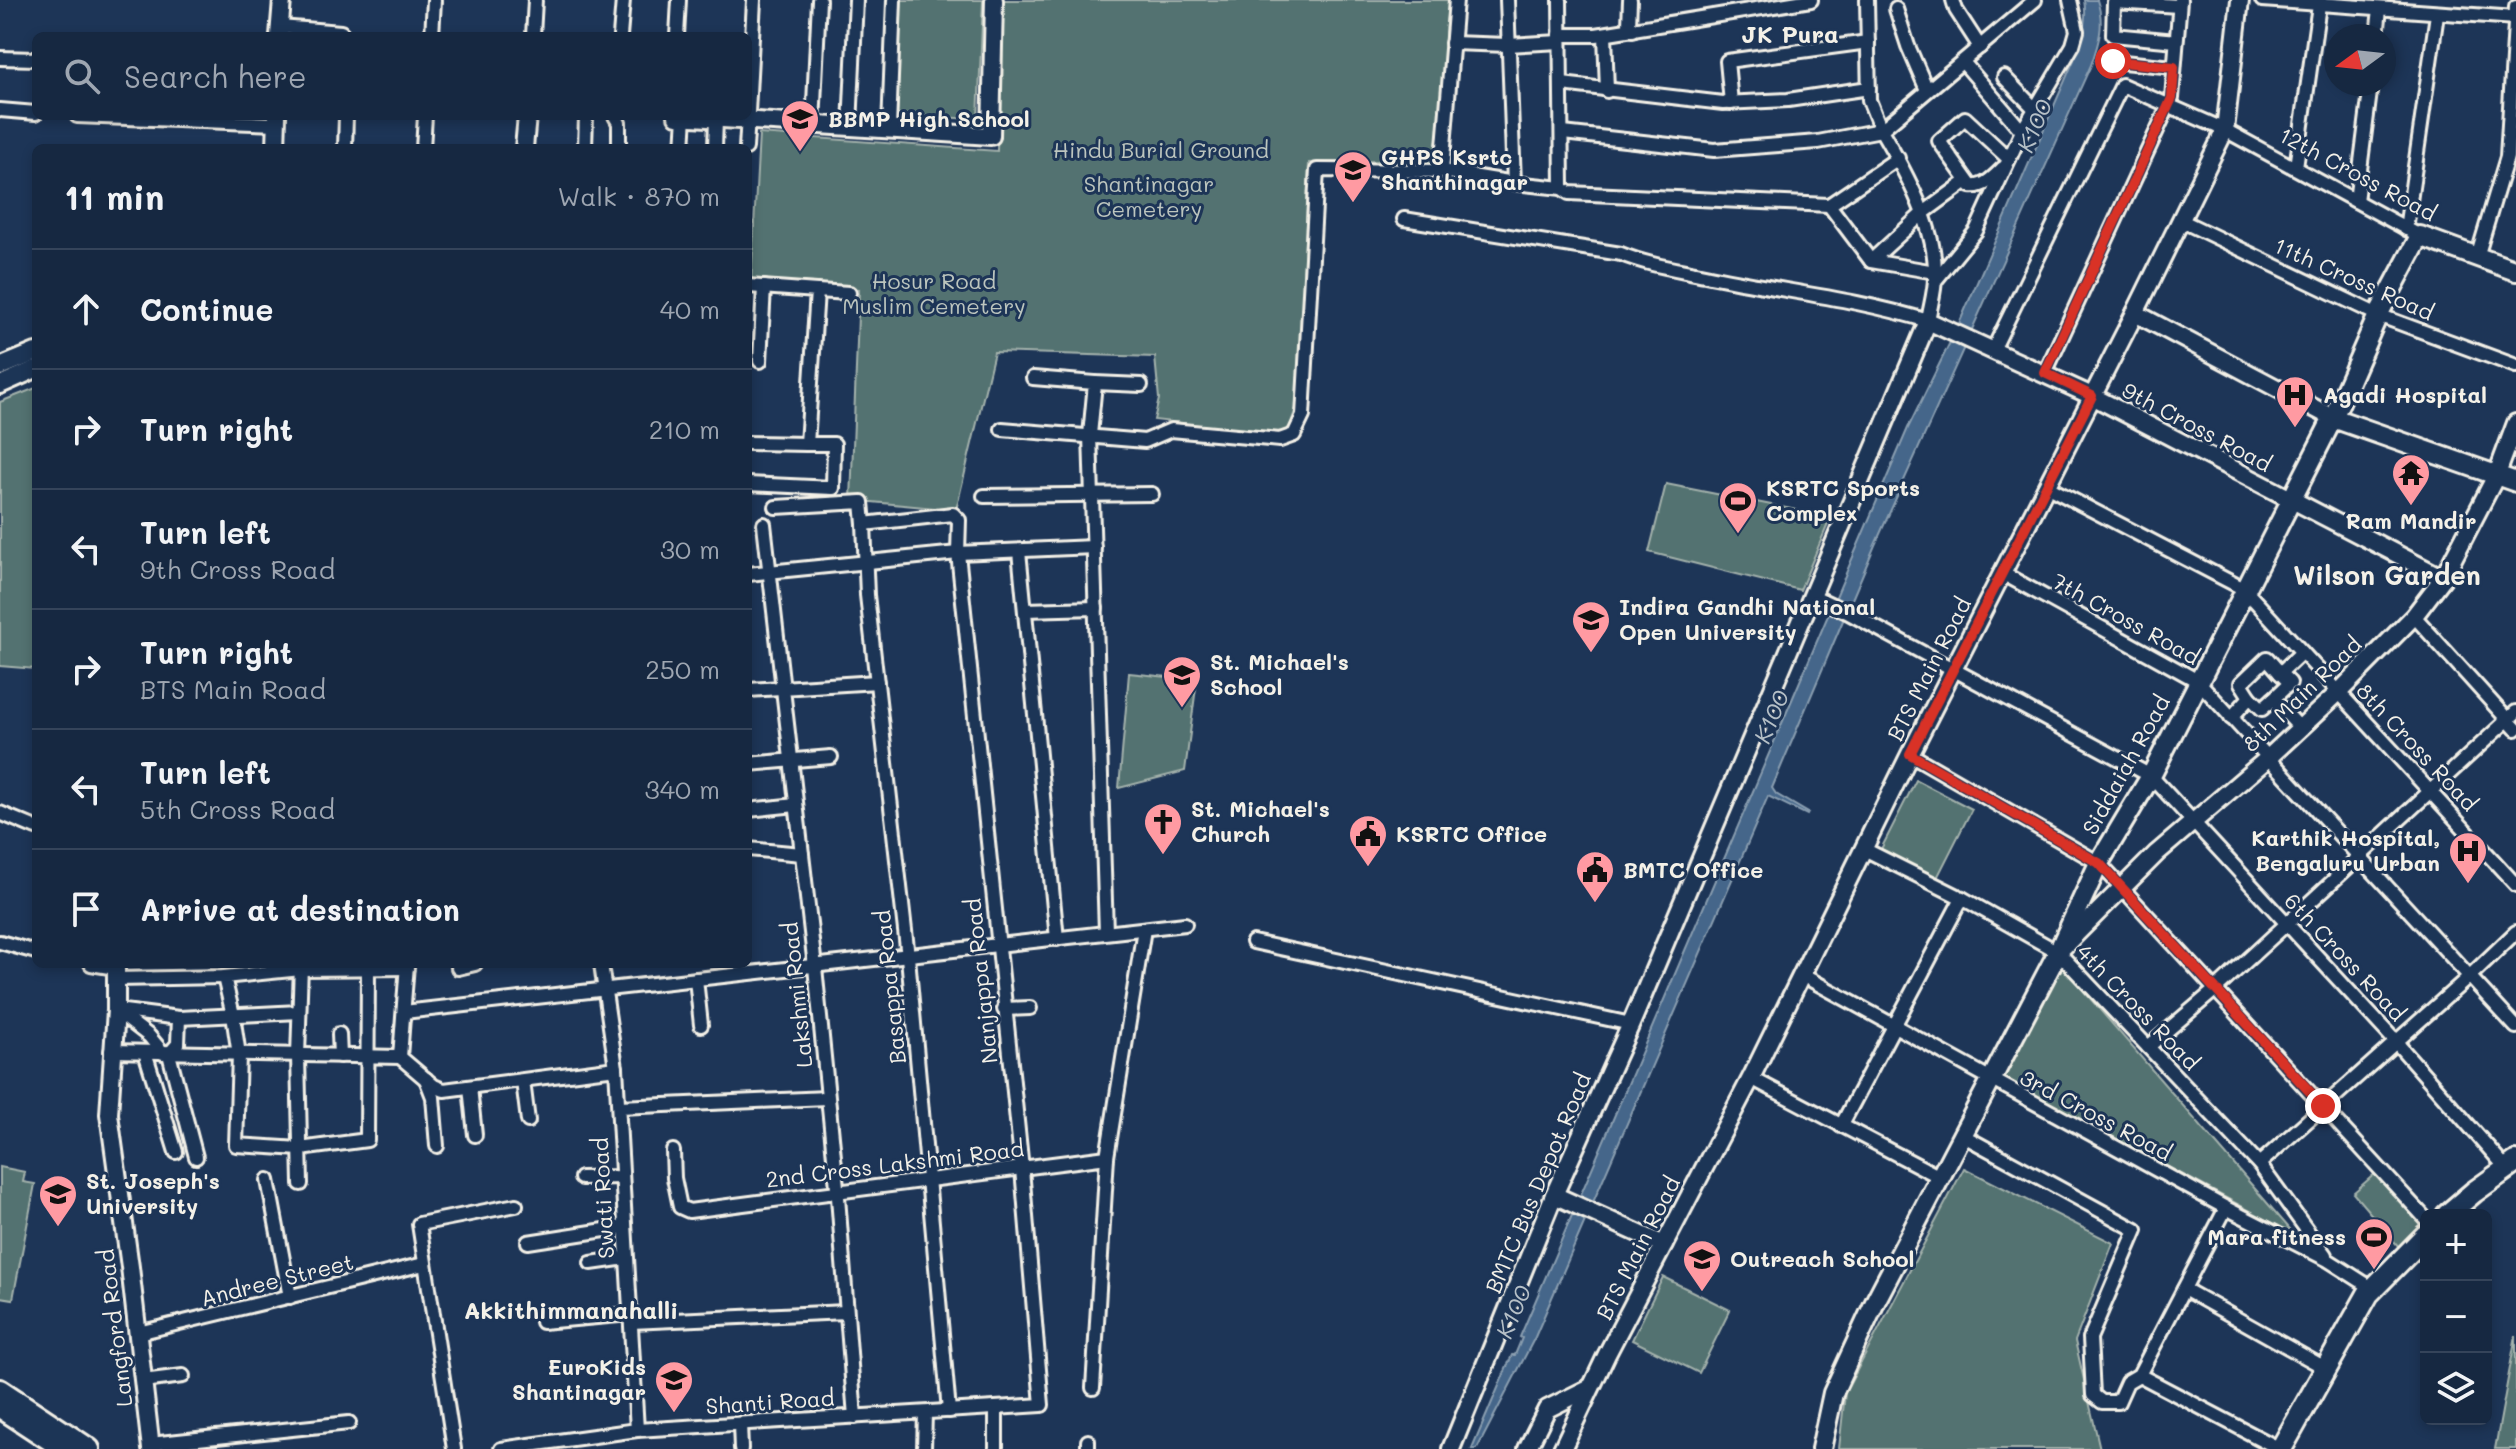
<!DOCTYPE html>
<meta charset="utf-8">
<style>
:root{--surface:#162841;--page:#1f3048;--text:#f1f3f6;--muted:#9ea6b1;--line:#35445a}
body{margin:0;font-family:Mali,sans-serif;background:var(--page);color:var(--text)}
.controls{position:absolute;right:24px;bottom:24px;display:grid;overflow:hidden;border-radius:12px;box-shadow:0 4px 12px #0003}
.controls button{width:72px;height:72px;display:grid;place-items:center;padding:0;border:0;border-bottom:2px solid var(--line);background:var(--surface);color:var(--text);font:40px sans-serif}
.compass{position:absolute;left:2324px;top:24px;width:72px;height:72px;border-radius:50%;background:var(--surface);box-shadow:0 4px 12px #0003;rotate:255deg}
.stop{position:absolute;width:24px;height:24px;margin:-18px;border:6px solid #d93025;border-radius:50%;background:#fff}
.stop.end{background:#d93025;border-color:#fff;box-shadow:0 2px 8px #0008}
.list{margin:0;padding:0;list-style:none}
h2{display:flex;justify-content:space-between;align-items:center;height:104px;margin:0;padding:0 32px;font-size:34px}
h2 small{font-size:26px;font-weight:400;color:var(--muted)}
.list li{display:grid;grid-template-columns:52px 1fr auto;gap:24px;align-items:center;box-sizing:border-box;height:120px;padding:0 32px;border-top:2px solid var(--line)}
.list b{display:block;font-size:30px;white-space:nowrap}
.list p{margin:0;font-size:26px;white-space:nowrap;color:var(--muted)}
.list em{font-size:26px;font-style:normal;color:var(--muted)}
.icon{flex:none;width:44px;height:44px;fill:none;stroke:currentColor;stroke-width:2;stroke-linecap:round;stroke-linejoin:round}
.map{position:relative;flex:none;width:2516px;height:1449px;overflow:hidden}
.search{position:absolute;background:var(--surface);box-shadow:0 4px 12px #0003;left:32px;top:32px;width:720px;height:88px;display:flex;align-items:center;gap:20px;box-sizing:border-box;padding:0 28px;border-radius:12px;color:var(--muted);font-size:30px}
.panel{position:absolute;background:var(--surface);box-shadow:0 4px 12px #0003;left:32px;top:144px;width:720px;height:824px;border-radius:12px}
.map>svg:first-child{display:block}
.green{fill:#537271;stroke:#a4b2ac;stroke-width:2}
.water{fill:#44668a;stroke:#8a9eb0;stroke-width:2}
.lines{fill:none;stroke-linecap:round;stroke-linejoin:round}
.minor-casing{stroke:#f4f1e8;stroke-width:18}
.tertiary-casing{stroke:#f4f1e8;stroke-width:22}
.secondary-casing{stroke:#f4f1e8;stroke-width:24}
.primary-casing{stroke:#f4f1e8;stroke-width:26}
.minor{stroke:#1d3557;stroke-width:12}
.tertiary{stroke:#1d3557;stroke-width:16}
.secondary{stroke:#1d3557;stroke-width:18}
.primary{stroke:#1d3557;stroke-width:20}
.route{stroke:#d93025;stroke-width:10}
.labels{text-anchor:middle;stroke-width:6;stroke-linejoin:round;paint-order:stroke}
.poi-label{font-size:22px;font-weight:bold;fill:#f4f1e8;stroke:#1d3557;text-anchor:start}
.park-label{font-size:22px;fill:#bcc5be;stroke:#1d3557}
.street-label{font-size:22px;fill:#f4f1e8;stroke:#1d3557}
.neighbourhood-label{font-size:24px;font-weight:bold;fill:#f4f1e8;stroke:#1d3557}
.water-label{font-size:24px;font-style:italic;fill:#b6c0c7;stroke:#1d3557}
.quarter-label{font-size:26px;font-weight:bold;fill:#f4f1e8;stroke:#1d3557}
</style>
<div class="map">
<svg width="2516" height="1449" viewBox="0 0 2516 1449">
<rect width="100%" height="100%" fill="#1d3557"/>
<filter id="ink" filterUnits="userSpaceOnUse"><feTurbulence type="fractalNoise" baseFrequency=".0125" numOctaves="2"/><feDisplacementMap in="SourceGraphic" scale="16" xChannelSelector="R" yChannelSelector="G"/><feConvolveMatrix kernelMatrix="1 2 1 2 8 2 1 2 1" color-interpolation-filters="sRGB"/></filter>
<g filter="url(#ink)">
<g class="green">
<polygon points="898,0 983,0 978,119 893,115"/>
<polygon points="1001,0 1449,0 1445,32 1446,50 1438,162 1415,160 1309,163 1297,405 1287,435 1154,420 1159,399 1155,357 994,352 956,510 851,500 859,289 751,283 759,134 997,151"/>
<polygon points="36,388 36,669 0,666 0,402"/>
<polygon points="1666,484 1831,517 1800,590 1649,552"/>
<polygon points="1129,673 1197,680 1185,771 1119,788"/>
<polygon points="1916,780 1972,809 1937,878 1881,849"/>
<polygon points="2062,966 2295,1235 2001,1077"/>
<polygon points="0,1167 25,1172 23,1182 35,1184 13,1299 0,1297"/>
<polygon points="1964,1168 2113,1243 2075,1341 2100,1449 1839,1449 1845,1393"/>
<polygon points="2377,1172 2422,1225 2399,1247 2353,1193"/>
<polygon points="1663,1277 1730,1310 1699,1373 1632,1340"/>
<polygon points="2516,1335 2516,1449 2495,1449"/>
</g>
<path class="water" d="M2084,0H2097C2105,24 2099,42 2091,65L1875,545L1772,788L1776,794L1808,813L1807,815L1768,796L1535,1337L1477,1449H1472L1512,1355H1515L1522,1338L1520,1337L1908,428L1958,326L2074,60C2081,39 2088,22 2084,0Z"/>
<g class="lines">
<g class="minor-casing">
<g id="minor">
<polyline points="1507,0 1514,183"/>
<polyline points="1560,0 1562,188"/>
<polyline points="1630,0 1629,26 1633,30"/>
<polyline points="1953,0 1956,10 1980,47"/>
<polyline points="2262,0 2516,18"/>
<polyline points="1896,9 1908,46 1927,90"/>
<polyline points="280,27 341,32"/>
<polyline points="1605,34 1607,91"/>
<polyline points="1560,35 1596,35 1811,0"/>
<polyline points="432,36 434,0"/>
<polyline points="533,36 535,0"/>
<polyline points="620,36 623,0"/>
<polyline points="677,36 679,0"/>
<polyline points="2377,36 2380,9"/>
<polyline points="2176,41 2113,35 2114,2 2179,6"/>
<polyline points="1452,43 1508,45 1560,42"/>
<polyline points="0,58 36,59"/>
<polyline points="2113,61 2174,67"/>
<polyline points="1963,62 2022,131"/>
<polyline points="2004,77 2036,110"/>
<polyline points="1562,84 1723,103 1788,100 1869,88"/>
<polyline points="1731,103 1727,61 1868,42"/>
<polyline points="0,110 36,113"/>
<polyline points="748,112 754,0"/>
<polyline points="77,116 277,124"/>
<polyline points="615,116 619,123 619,148"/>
<polyline points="813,124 819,0"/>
<polyline points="850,126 856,0"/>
<polyline points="889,128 894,0"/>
<polyline points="1563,133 1714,150 1818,142 1881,130 1869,100 1867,0"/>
<polyline points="345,148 346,116"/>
<polyline points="423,148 425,116"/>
<polyline points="585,148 586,116"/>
<polyline points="683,148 685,116"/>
<polyline points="715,148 716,119"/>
<polyline points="746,148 748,116"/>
<polyline points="2296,167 2319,5"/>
<path d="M2003,168C1995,176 1984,188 1971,186L1939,141L1965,118L2009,159"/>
<polyline points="1442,171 1456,0"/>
<polyline points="2356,201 2371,84"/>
<polyline points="1829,205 1871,261 1935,272"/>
<path d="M1404,219L1621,254C1648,265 1677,269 1705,275C1779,291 1855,298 1928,321C1930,307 1935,292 1935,277C1937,228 1905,171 1881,130L2035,0"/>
<polyline points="2180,220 2378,315 2516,366"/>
<polyline points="2406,229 2437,14"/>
<polyline points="2477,257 2507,157 2516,7"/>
<polyline points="1871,261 1922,214 1967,181"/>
<polyline points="1935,281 1976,231 2022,131 2073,45 2077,31 2070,0"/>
<polyline points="748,286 817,291 807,444 748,443"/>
<polyline points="817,291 849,293"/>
<polyline points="1992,352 2122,85 2225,130 2420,236"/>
<polyline points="760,361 764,287"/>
<polyline points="2045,373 2172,98 2180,0"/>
<polyline points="1033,378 1095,383 1090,435 1106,932"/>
<polyline points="1095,383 1141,385"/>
<polyline points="1002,429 1145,441 1171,430 1280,440 1294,435 1303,416 1317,170 1442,171 1514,183 1562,188 1569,193 1829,205 1898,158"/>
<polyline points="748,484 833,488 834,444 807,444"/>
<polyline points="2046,486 2244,589 2516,885"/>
<polyline points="984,496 1152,494"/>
<polyline points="764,524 815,967 838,1197 855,1417"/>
<polyline points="864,524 867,595 908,957 949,1411"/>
<polyline points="1019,551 1057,939"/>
<polyline points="2002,573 2198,681 2516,1027"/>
<polyline points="748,574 958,553 1094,547"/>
<polyline points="1811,595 1847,612 2151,776 2395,1041 2507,1169"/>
<polyline points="1025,610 1096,608"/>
<polyline points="2414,616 2516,729"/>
<polyline points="748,690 877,682"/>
<polyline points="2250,697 2241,683 2267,658 2280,673"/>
<polyline points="2273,699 2290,683 2280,673 2302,652"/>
<polyline points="2231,718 2250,697 2262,709 2273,699 2300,728"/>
<polyline points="1910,754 2099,863 2426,1219"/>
<polyline points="748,764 831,757"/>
<polyline points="748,810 796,805"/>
<polyline points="0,813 36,828"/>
<polyline points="748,849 802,854"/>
<polyline points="1864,849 1962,898 2058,952 2259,1164 2325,1255"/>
<polyline points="0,942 36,952"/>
<polyline points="1253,942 1631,1024"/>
<polyline points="91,964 116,968"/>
<polyline points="601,964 616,1068 637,1430"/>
<polyline points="458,968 475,964"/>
<polyline points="1802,975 2226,1208 2328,1260 2372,1288"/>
<polyline points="224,977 233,1015 239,1055 236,1145 300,1149 367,1140 368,969"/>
<polyline points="116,979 224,977 301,969 407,968"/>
<polyline points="696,979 701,1025"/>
<polyline points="1004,1009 1030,1008"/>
<polyline points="116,1010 179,1018 299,1012"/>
<polyline points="118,1012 149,1036 163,1053"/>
<path d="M404,1012C664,981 925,955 1185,924"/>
<polyline points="179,1018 178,1044 169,1054 196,1157"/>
<polyline points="339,1034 340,1056"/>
<polyline points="2148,1047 2216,989 2516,712"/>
<polyline points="111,1051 400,1057 434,1086 444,1090 616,1068"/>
<polyline points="145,1052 176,1152"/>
<polyline points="400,1057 407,964"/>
<polyline points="1751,1078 1940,1177"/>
<polyline points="426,1079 433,1097 437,1146"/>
<polyline points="523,1081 528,1121"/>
<polyline points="470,1087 475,1135"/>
<polyline points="619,1107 827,1098"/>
<polyline points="1841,1126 1962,898"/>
<polyline points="1962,1135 2136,1230 2090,1338 2093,1395 2102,1402 2118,1402 2127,1382 2139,1375 2226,1208"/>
<polyline points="673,1151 674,1178 680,1207 689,1211 1107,1157"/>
<polyline points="2259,1164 2470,976 2516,932"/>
<polyline points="581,1178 622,1177"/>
<polyline points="268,1180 290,1297"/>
<polyline points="301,1184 298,1056 301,964"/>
<polyline points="528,1242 624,1227"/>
<polyline points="591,1263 626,1258"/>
<polyline points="2184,1289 2327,1369"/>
<polyline points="542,1322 630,1314"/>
<polyline points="631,1322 846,1312"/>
<polyline points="138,1333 424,1264"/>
<polyline points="2139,1375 2280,1449"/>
<polyline points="143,1381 183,1376"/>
<polyline points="1093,1388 1107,1157 1144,929"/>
<polyline points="740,1424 741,1449"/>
<polyline points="1088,1441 1088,1449"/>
<polyline points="150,1444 349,1423"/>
<polyline points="454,1449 419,1224 516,1205"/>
<polyline points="501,1449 637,1430 1042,1405 1022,1169 958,553 959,520 953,514 864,524 862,502 776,507"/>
<polyline points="924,1449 925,1413"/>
<polyline points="996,1449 996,1408"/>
</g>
</g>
<g class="tertiary-casing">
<g id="tertiary">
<polyline points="279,36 282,0"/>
<polyline points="677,116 991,136 994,0"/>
<polyline points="276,148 277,116"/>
<polyline points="524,148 527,116"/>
<polyline points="2135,313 2333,418"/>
<polyline points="0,367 36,352"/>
<polyline points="0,385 36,369"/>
<polyline points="2063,947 2157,853 2267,759 2339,692 2414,616 2443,578 2497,474 2516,423"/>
<polyline points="116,964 116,1010 109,1114 130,1267 151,1449"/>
<polyline points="1554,1195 1664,1245"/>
<polyline points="1451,1449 1554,1195 1631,1024 1928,321 2092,396 2443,578"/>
<polyline points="1527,1449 1547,1409 1591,1387"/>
<polyline points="1562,1449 1607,1354 1751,1078 1910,754 2135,313 2225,130 2240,0"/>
</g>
</g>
<g class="secondary-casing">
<g id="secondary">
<polyline points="2333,418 2516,482"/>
<polyline points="1821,1449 1833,1393 1876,1300 2058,952 2099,863 2151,776 2333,418 2378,315 2420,236 2516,271"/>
</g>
</g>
<g class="primary-casing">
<g id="primary">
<polyline points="2447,1215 2474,1192 2516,1162"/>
<polyline points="0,1390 89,1449"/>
<polyline points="0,1407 64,1449"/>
<polyline points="2281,1449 2368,1294 2426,1235"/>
</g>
</g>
<use href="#minor" class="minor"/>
<use href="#tertiary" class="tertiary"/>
<use href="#secondary" class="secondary"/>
<use href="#primary" class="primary"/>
</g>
</g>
<g class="lines" filter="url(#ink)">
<polyline class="route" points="2113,61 2174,67 2172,98 2045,373 2092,396 1910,754 2099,863 2323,1106"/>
</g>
<defs>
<g id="school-pin" transform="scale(2)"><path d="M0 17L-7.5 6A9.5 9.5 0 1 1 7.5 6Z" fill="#ff9aa2" stroke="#1d3557"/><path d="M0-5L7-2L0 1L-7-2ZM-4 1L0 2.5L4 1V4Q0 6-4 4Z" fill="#111"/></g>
<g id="hospital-pin" transform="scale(2)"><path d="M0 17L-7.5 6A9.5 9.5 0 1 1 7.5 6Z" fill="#ff9aa2" stroke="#1d3557"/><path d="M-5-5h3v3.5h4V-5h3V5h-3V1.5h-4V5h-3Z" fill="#111"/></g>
<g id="temple-pin" transform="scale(2)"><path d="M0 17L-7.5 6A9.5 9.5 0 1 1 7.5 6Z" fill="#ff9aa2" stroke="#1d3557"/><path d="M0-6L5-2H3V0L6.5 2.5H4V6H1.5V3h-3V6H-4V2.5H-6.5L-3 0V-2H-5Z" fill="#111"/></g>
<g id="stadium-pin" transform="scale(2)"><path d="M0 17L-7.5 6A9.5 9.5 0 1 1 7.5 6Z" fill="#ff9aa2" stroke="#1d3557"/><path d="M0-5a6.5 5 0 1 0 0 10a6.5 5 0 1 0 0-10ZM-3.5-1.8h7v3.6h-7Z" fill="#111"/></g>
<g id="university-pin" transform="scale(2)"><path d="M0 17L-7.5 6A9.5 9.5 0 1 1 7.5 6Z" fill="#ff9aa2" stroke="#1d3557"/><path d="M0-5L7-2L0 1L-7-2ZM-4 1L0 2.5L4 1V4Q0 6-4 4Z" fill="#111"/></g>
<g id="church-pin" transform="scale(2)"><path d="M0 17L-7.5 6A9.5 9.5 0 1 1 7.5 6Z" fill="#ff9aa2" stroke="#1d3557"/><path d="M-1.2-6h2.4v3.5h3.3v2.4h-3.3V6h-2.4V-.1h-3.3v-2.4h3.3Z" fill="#111"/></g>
<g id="civic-pin" transform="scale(2)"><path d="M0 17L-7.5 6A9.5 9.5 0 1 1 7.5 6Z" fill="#ff9aa2" stroke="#1d3557"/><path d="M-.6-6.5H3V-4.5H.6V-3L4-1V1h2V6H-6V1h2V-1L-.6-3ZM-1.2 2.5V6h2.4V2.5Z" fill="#111"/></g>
</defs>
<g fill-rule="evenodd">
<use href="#school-pin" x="800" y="119"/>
<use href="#school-pin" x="1353" y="170"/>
<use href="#hospital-pin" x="2295" y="395"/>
<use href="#temple-pin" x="2411" y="473"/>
<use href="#stadium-pin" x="1738" y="501"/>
<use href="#university-pin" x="1591" y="620"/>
<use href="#school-pin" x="1182" y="675"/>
<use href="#church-pin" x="1163" y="822"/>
<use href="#civic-pin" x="1368" y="834"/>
<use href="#hospital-pin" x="2468" y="851"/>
<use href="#civic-pin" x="1595" y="870"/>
<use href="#university-pin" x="58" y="1194"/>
<use href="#stadium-pin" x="2374" y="1237"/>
<use href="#school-pin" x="1702" y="1259"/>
<use href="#school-pin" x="674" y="1380"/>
</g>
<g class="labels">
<g class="poi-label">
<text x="828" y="127">BBMP High School</text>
<text x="1381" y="165">GHPS Ksrtc<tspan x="1381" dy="25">Shanthinagar</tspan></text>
<text x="2323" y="403">Agadi Hospital</text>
<text x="1766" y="496">KSRTC Sports<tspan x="1766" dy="25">Complex</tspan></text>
<text x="2411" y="529" text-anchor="middle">Ram Mandir</text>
<text x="1619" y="615">Indira Gandhi National<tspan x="1619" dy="25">Open University</tspan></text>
<text x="1210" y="670">St. Michael's<tspan x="1210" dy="25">School</tspan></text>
<text x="1191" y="817">St. Michael's<tspan x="1191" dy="25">Church</tspan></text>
<text x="1396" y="842">KSRTC Office</text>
<text x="2440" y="846" text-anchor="end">Karthik Hospital,<tspan x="2440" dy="25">Bengaluru Urban</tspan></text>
<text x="1623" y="878">BMTC Office</text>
<text x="86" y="1189">St. Joseph's<tspan x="86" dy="25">University</tspan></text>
<text x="2346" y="1245" text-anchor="end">Mara fitness</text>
<text x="1730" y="1267">Outreach School</text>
<text x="646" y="1375" text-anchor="end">EuroKids<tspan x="646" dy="25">Shantinagar</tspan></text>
</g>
<g class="park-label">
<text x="1161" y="158">Hindu Burial Ground</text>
<text x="1149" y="192">Shantinagar<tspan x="1149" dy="25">Cemetery</tspan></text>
<text x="934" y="289">Hosur Road<tspan x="934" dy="25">Muslim Cemetery</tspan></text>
</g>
<g class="street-label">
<text transform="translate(2358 174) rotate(28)" y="8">12th Cross Road</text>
<text transform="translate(2354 279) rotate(24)" y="8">11th Cross Road</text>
<text transform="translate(2197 427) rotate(28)" y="8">9th Cross Road</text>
<text transform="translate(2126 619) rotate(29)" y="8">7th Cross Road</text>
<text transform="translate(1929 669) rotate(-63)" y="8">BTS Main Road</text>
<text transform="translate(2302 694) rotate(-44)" y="8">8th Main Road</text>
<text transform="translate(2417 747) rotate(47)" y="8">8th Cross Road</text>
<text transform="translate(2126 765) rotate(-61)" y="8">Siddaiah Road</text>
<text transform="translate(2345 957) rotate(47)" y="8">6th Cross Road</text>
<text transform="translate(981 981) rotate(-96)" y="8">Nanjappa Road</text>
<text transform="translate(890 987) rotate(-96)" y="8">Basappa Road</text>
<text transform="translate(797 995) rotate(-96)" y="8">Lakshmi Road</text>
<text transform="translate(2138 1007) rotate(46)" y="8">4th Cross Road</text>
<text transform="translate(2096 1115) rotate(28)" y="8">3rd Cross Road</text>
<text transform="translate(895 1164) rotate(-7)" y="8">2nd Cross Lakshmi Road</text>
<text transform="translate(1538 1183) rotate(-67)" y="8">BMTC Bus Depot Road</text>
<text transform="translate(603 1198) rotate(-93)" y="8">Swati Road</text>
<text transform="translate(1638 1248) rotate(-63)" y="8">BTS Main Road</text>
<text transform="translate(277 1280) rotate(-14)" y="8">Andree Street</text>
<text transform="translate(115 1328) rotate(-97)" y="8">Langford Road</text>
<text transform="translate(770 1402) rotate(-4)" y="8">Shanti Road</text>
</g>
<g class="neighbourhood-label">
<text x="1790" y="43">JK Pura</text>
<text x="571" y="1319">Akkithimmanahalli</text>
</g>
<g class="water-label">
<text transform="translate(2035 126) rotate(-67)" y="8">K100</text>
<text transform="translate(1772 717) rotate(-67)" y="8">K100</text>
<text transform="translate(1514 1312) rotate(-67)" y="8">K100</text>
</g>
<g class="quarter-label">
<text x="2387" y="585">Wilson Garden</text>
</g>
</g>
</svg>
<div class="controls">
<button>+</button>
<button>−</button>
<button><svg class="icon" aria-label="layers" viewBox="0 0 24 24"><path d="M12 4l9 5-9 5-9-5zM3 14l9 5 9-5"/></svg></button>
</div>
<svg class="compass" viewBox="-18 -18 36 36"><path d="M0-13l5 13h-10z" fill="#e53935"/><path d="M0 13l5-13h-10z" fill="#9ea6b1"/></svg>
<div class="stop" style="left:2113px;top:61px"></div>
<div class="stop end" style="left:2323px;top:1106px"></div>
<div class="search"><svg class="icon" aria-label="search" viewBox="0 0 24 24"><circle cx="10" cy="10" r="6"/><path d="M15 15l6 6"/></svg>Search here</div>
<section class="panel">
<h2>11 min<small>Walk · 870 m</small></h2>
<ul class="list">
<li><svg class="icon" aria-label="ahead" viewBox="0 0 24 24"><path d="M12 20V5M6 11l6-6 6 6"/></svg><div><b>Continue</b></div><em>40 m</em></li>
<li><svg class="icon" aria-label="right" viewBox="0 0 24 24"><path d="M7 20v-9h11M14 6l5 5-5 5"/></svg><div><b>Turn right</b></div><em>210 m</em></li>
<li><svg class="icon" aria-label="left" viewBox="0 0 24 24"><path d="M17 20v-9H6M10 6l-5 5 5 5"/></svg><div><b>Turn left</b><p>9th Cross Road</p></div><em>30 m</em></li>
<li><svg class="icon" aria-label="right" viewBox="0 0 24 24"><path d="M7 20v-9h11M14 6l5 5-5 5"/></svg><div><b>Turn right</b><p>BTS Main Road</p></div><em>250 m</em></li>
<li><svg class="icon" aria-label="left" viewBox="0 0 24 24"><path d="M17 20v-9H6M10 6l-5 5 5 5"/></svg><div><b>Turn left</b><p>5th Cross Road</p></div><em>340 m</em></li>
<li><svg class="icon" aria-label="arrive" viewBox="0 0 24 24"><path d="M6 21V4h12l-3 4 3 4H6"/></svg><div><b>Arrive at destination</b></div></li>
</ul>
</section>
</div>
